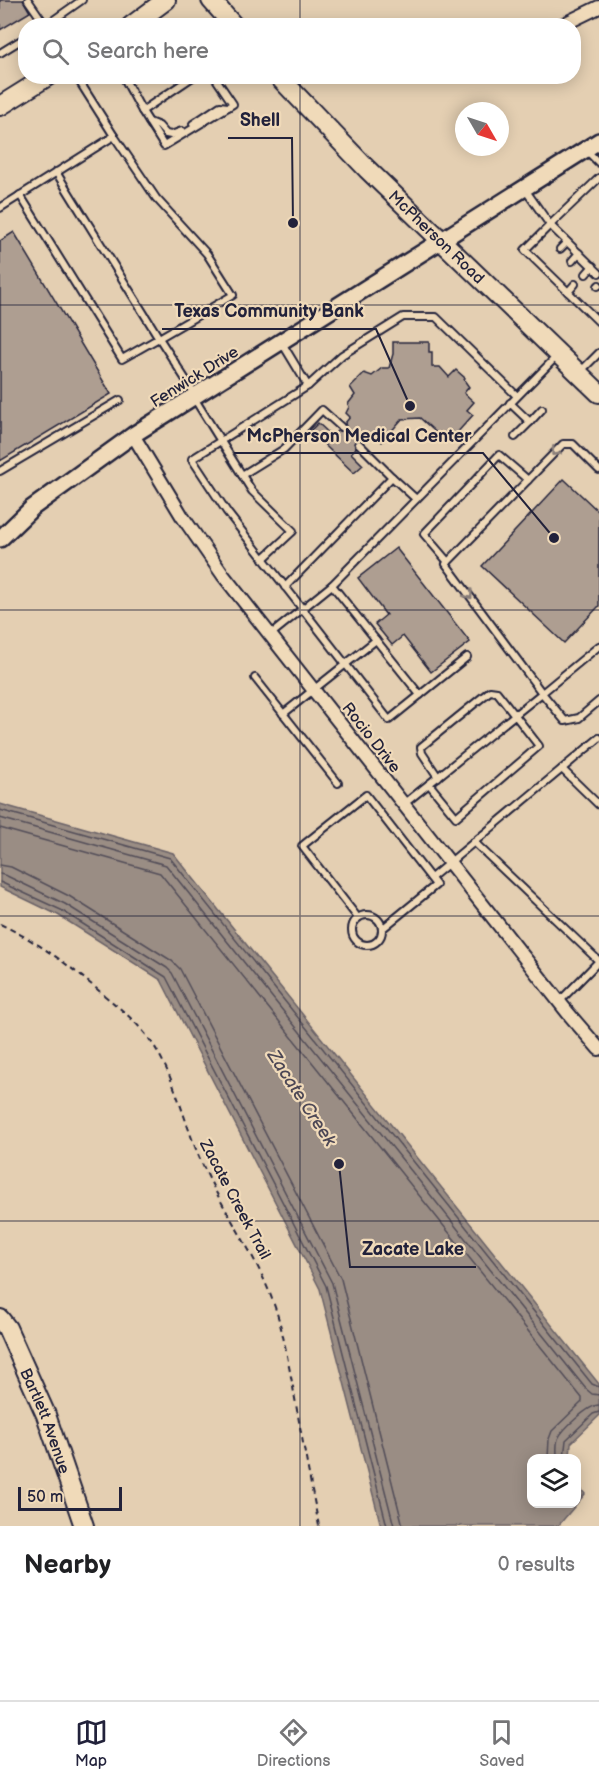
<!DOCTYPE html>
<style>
:root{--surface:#fff;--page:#f2f2f2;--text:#202124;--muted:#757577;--line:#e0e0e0;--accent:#22223b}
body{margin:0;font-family:"Balsamiq Sans",sans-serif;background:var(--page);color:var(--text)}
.controls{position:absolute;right:18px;bottom:18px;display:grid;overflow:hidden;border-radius:12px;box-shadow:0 3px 15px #0003}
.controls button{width:54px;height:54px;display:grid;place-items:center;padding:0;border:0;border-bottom:2px solid var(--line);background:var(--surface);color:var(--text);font:30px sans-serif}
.compass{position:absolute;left:455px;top:102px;width:54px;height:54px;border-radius:50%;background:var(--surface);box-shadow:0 3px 15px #0003;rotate:129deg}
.scale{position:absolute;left:18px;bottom:15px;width:104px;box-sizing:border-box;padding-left:6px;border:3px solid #22223b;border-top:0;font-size:16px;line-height:21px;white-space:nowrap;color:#22223b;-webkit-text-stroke:4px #f0dab9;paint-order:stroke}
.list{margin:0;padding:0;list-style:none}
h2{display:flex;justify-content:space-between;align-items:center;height:78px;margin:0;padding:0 24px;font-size:26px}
h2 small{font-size:20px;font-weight:400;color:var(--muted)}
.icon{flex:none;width:33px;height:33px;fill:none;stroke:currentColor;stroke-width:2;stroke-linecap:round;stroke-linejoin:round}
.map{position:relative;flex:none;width:599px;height:1526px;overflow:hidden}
.search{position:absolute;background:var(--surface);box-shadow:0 3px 15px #0003;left:18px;right:18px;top:18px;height:66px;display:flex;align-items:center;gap:15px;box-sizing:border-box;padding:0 21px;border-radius:24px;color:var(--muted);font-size:22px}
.sheet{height:174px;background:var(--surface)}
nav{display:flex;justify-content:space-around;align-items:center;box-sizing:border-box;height:84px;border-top:2px solid var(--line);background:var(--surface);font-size:16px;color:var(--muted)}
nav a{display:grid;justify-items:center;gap:3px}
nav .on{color:var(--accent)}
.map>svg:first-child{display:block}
.water{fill:#9a8d84;stroke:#6a6267;stroke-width:1.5}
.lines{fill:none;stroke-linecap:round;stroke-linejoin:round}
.shore{stroke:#524d58;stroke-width:1.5}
.building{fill:#ae9e91;stroke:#22223b;stroke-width:1.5}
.service-casing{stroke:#22223b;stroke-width:10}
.minor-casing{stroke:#22223b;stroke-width:16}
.tertiary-casing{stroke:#22223b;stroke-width:20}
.secondary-casing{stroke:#22223b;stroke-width:22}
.path{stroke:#22223b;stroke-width:2;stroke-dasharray:6 4.5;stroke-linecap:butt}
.service{stroke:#f0dab9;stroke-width:6}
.minor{stroke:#f0dab9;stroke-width:12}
.tertiary{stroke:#f0dab9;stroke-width:15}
.secondary{stroke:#f0dab9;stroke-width:18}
.oneway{stroke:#897e7a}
.grid{fill:none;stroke:#22223b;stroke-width:1.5;stroke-opacity:0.55}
.labels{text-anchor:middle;stroke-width:4.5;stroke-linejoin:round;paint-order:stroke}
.street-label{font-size:16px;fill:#22223b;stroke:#f0dab9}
.water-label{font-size:18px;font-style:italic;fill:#4c4755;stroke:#f0dab9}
.leader{fill:none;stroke:#22223b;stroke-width:2}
.callout-dot{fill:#22223b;stroke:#f0dab9;stroke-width:2}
.callout-label{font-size:18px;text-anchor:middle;font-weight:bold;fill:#22223b;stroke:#f0dab9;stroke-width:4.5;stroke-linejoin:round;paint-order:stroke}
</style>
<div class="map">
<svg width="599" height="1526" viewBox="0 0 599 1526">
<rect width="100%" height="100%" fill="#e4cfb2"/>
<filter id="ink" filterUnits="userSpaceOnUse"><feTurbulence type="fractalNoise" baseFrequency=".0167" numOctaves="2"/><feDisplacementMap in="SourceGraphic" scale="12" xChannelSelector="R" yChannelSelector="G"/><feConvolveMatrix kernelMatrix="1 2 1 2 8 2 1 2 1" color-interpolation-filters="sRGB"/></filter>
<g filter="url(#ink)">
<polygon class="water" points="0,804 173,853 599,1384 599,1416 571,1443 570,1458 532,1458 532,1504 576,1504 577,1484 585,1494 558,1526 381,1526 320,1289 161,980 58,915 0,887"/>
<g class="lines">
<g class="shore">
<polyline points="0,810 170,858 592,1384 599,1387"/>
<polyline points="0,818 166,865 586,1389 592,1394 599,1395"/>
<polyline points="0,828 160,873 582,1398 582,1402 552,1431 549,1439 548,1458"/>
<polyline points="0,865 11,867 69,896 172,961 180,969 341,1279 403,1526"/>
<polyline points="0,874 7,876 65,904 167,968 172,973 332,1283 394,1526"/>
<polyline points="0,882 61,910 166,977 326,1286 387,1526"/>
<path d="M557,1458C557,1452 556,1445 558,1439C562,1429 589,1405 599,1405"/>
<polyline points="564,1458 566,1440 593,1414 599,1412"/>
</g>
</g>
<g class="building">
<polygon points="0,0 23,0 30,12 0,30"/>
<polygon points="14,232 111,394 0,461 0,241"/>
<polygon points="393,342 429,342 429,352 432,352 432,367 440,367 449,377 456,370 465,378 464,380 469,387 464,393 474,402 467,410 473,415 455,435 449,430 442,438 420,418 402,419 382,442 376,436 366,437 363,440 357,439 354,443 356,448 351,453 363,465 354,473 310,431 318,423 332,436 337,431 344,431 346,427 345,423 350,417 346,413 349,407 348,404 355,395 350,387 364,373 372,376 382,368 389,368 393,354"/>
<polygon points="564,479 599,512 599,606 564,643 482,566"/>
<polygon points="396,548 470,642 431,672 403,636 392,645 375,624 386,615 358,578"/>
</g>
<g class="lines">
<g class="service-casing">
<g id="service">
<polyline points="28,0 46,26"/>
<polyline points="45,26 82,0"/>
<polyline points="0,53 26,37"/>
<polyline points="123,76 142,111 194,76"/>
<polyline points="142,111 164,146 233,104 214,76"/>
<polyline points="149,122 159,126 166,134 171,135 182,131"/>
<polyline points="193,124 220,106 228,107"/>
<polyline points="587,151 599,163"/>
<polyline points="56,172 159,338 233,295 207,254 156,198 114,136"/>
<polyline points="524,188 550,225 599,178"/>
<polyline points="20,195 122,359 159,338 195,394"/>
<polyline points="0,208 114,136 76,76"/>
<polyline points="560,249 567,242"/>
<polyline points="572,261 579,253"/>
<polyline points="599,273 550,225 525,250 599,322"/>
<polyline points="586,274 593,266"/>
<polyline points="598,286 599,285"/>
<polyline points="568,292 575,284"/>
<polyline points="282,343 308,386"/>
<polyline points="581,371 599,353"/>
<polyline points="194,398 252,491 293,531 263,559"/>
<polyline points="510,403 530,422 515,437"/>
<polyline points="530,422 542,409"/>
<polyline points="359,444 392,477"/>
<polyline points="599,470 573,444 563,444 446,564 542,693 599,646"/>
<polyline points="0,471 120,400"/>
<polyline points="242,475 284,449 322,410 341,427"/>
<polyline points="448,562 424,534 499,455 528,480"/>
<polyline points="332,585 420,695"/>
<polyline points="285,587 392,477 416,499"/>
<polyline points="270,635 332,585 558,355"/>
<polyline points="467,657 389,720 227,512 192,459 308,386 342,355 403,317 436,317 517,396"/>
<polyline points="255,678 338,783"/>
<polyline points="283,714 376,640"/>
<polyline points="562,769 599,805"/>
<polyline points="429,784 456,817 539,746 497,692 490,691 421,747 422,753 438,777"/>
<polyline points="404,804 542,693 565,721 579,718 599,701"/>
<polyline points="474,842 599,961"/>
<polyline points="431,878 599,738"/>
<circle cx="367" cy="930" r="15"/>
<polyline points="358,918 302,846 366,795 436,885 382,929"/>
<polyline points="559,1002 598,962"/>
</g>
</g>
<g class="minor-casing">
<g id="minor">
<polyline points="560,26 599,7"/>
<polyline points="133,435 182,516 223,575 568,1013 599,1049"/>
</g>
</g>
<g class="tertiary-casing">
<polyline id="tertiary" points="0,539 32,508 133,435 599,141"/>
</g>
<g class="secondary-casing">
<g id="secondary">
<polyline points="211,0 234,26"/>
<polyline points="131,26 166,0"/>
<path id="s1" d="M278,76L367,169L599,393"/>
<polyline points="0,106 48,76"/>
<path id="s2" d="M0,1319L7,1328L46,1415L84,1526"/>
</g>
</g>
<path class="path" d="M0,924C42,944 70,966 105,996C126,1013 147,1031 160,1056C179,1091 187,1133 205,1170C225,1214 255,1253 272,1299C283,1327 287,1358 293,1387C301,1434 310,1480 319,1526"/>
<use href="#service" class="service"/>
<use href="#minor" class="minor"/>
<use href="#tertiary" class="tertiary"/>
<use href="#secondary" class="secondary"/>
</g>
<defs><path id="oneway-chevron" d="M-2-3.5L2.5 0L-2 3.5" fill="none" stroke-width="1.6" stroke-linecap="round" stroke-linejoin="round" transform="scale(1.5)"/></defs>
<g class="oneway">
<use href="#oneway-chevron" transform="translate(555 452) rotate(134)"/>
<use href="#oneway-chevron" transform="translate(469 595) rotate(53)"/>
</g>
</g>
<path class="grid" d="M300,0V26M300,76V1526M0,305H599M0,610H599M0,916H599M0,1221H599"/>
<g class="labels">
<g class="street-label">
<text dy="6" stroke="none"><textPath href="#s1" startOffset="226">McPherson Road</textPath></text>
<text transform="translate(194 376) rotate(-32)" y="6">Fenwick Drive</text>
<text transform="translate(372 737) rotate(52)" y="6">Rocio Drive</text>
<text transform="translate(236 1199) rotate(62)" y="6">Zacate Creek Trail</text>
<text dy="6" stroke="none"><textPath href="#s2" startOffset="112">Bartlett Avenue</textPath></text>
</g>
<g class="water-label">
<text transform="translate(302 1098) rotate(57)" y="6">Zacate Creek</text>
</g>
</g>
<path class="leader" d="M293 223L292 138H228M410 406L376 329H162M554 538L483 453H234M339 1164L350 1267H476"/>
<g class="callout-dot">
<circle cx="293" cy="223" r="6"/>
<circle cx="410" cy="406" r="6"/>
<circle cx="554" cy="538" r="6"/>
<circle cx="339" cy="1164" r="6"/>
</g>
<g class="callout-label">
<text x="260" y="126">Shell</text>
<text x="269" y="317">Texas Community Bank</text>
<text x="359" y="442">McPherson Medical Center</text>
<text x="413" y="1255">Zacate Lake</text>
</g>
</svg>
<div class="controls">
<button><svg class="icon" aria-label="layers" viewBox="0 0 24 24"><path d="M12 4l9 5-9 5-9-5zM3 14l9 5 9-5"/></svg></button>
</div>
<svg class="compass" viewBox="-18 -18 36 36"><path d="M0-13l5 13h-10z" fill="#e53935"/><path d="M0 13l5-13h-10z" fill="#757577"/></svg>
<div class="scale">50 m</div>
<div class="search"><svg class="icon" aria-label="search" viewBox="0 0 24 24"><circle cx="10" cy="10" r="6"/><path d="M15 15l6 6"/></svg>Search here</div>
</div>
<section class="sheet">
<h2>Nearby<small>0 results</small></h2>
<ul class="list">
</ul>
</section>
<nav>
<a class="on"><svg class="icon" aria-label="map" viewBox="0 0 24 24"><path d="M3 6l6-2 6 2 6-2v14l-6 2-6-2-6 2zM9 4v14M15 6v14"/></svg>Map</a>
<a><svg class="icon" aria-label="directions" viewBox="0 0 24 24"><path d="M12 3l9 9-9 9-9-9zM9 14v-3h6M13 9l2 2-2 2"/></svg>Directions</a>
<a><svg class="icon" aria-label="saved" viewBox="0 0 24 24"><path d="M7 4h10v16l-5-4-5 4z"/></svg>Saved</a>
</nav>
